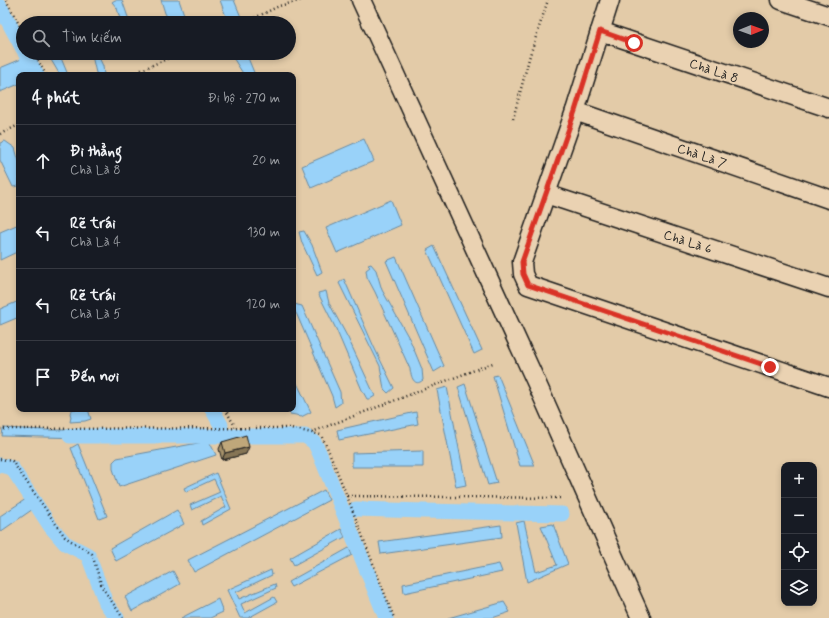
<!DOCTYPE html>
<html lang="vi">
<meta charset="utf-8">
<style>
:root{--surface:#171b24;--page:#20242c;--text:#f1f3f6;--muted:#9ea1a6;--line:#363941}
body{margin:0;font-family:Mynerve,sans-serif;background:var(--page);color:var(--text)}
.controls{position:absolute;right:12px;bottom:12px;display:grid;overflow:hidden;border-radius:8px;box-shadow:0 2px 6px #0003}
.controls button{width:36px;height:36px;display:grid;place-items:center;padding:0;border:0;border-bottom:1px solid var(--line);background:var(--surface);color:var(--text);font:20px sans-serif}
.compass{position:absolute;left:733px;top:12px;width:36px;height:36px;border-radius:50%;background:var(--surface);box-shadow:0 2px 6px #0003;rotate:89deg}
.stop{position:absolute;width:12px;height:12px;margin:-9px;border:3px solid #d93025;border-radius:50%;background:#fff}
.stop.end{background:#d93025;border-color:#fff;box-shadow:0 1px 4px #0008}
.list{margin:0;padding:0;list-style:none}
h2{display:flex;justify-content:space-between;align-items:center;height:52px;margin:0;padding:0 16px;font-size:17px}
h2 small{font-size:13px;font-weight:400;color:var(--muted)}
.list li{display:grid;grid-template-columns:26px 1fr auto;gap:12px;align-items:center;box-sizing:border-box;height:72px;padding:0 16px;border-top:1px solid var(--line)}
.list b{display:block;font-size:15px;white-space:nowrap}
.list p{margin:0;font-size:13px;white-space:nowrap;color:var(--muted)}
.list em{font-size:13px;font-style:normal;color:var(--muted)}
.icon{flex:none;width:22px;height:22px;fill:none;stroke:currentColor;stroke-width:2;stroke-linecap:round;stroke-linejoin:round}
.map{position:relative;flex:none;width:829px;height:618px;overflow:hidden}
.search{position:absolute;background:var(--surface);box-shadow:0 2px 6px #0003;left:16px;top:16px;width:280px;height:44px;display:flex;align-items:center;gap:10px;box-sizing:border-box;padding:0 14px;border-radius:22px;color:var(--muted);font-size:15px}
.panel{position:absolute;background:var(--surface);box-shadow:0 2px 6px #0003;left:16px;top:72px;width:280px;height:340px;border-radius:8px}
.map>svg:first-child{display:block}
.water{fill:#99d2f9;stroke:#6789a1}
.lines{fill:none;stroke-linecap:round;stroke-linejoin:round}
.canal{stroke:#99d2f9;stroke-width:15}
.minor-casing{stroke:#1c1c1c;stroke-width:21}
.path{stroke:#1c1c1c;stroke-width:2.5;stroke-dasharray:1 3;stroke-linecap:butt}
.minor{stroke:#ead2b2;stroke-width:18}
.wall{fill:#a49069;stroke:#1c1c1c}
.shaded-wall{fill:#867555;stroke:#1c1c1c}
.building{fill:#bfa77a;stroke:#1c1c1c}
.route{stroke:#d93025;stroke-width:5}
.labels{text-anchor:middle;stroke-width:4;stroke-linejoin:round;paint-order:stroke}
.street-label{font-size:13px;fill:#1c1c1c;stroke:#ead2b2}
</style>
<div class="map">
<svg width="829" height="618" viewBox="0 0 829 618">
<rect width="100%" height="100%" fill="#e3cba8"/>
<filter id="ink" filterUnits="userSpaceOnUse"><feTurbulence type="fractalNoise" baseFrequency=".025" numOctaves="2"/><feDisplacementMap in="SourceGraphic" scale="8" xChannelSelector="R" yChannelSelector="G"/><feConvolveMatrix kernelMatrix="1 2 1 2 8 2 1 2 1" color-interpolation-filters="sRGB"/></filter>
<g filter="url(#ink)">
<g class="water">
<polygon points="115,0 122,0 130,23 121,23 117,8 112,2"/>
<polygon points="161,0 179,0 187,23 170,23 165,13"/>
<polygon points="220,0 234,0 241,17 232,23 225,14"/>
<polygon points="47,53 59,53 68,75 60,75"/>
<polygon points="90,53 97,53 103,66 104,75 100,75 96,73 93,60"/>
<polygon points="230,53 246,53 255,75 244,75"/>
<polygon points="24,58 31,69 31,75 19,75 19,84 0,92 0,68"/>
<polygon points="364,139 374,161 311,188 302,166"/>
<polygon points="5,141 15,148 19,162 19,186 13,187 0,160 0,143"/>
<polygon points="391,200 401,225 337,253 326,228"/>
<polygon points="19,224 19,251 0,260 0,232"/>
<polygon points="304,231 312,245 322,272 317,275 302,243 299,232"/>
<polygon points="434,246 482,350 474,354 427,250"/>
<polygon points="396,257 444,366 434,372 386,261"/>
<path d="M371,264L376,270L382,290L410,340L422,369L423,380C414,388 411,376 410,369L375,292L367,277L366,270L370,267L368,265Z"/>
<polygon points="344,279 374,347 394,388 388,393 384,389 380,366 339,283"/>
<polygon points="326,291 329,303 348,338 375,396 370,399 367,399 362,390 336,329 318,293"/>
<polygon points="19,301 19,317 0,325 0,309"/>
<polygon points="294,304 302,306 340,392 341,403 335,407 332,396 297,315 293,308 293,305"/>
<polygon points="293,375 311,412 301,417 296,415 290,414 288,409 293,409"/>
<polygon points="498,375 535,466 520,466 493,376"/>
<polygon points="465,384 497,483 488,485 458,387"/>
<polygon points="447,387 466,485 456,487 437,390"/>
<polygon points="73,409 88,409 91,419 85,421 70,422 71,417 70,413"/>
<polygon points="416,412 418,424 339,440 337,430"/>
<polygon points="3,428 45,430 79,430 90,432 90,436 85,438 2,436"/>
<polygon points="209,441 216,455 119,487 113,469 113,462 117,458"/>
<polygon points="78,444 107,516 99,519 71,448"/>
<polygon points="423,451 423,467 352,467 352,453"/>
<polygon points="216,473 231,509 202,525 201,521 226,507 221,496 192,510 190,505 220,492 214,479 186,492 184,488"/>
<polygon points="324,490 329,500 194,572 188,560"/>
<polygon points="26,499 33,509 0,532 0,516"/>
<polygon points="177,510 184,524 116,561 110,548"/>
<polygon points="524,521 536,572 557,565 541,526 553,524 568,564 527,582 516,523"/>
<polygon points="501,525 502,537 381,554 379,542"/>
<polygon points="341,529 345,537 294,565 290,558"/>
<polygon points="349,548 352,555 291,587 288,582"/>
<polygon points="499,564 502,572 404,593 403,584"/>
<polygon points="271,570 272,575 236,592 239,599 275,584 276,588 241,604 245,613 274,597 277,602 248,618 240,618 227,590"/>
<polygon points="173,571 180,584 132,611 125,597"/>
<polygon points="218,599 223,612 210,618 181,618"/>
<polygon points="504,602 510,612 492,618 448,618"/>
</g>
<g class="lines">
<g class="canal">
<polyline points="0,6 23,49"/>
<polyline points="25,53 37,75"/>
<polyline points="212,409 221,425"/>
<polyline points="70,436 305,436 314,442 319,452 386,618"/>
<polyline points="0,465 12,468 51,527 65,543 88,555 106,603 117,618"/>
<polyline points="356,509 424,511 562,514"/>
</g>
<g class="minor-casing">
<g id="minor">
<polyline points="361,0 537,384 641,618"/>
<polyline points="610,0 575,111 522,262 523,274 528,285 829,387"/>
<polyline points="781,0 829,16"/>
<polyline points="600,31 829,108"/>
<polyline points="575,111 829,199"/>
<polyline points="546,194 829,288"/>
</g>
</g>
<g class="path">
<polyline points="6,0 23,32"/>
<polyline points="244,23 279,6 302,0"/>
<polyline points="34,53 46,75"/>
<polyline points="130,75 180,53"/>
<polyline points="513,119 530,55 548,0"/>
<polyline points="0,134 19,125"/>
<polyline points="225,409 236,428"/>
<polyline points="0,429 291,428 312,433 321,435 327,447 347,496 394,618"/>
<polyline points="312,432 493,363"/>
<polyline points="0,459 12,461 65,537 92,554 102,587 123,618"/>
<polyline points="347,496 560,498"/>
</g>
<use href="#minor" class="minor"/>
</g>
<polygon class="wall" points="222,442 246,454 222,460 219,449"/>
<polygon class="shaded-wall" points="249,447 246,454 222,460 225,453"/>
<polygon class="building" points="246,435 249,447 225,453 222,442"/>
</g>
<g class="lines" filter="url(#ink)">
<polyline class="route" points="634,43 600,31 575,111 522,262 523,274 528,285 770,367"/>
</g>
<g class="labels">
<g class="street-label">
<text transform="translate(714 70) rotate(19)" y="5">Chà Là 8</text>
<text transform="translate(702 155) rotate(19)" y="5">Chà Là 7</text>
<text transform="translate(688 241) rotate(18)" y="5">Chà Là 6</text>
</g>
</g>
</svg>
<div class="controls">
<button>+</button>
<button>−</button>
<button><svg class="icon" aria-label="locate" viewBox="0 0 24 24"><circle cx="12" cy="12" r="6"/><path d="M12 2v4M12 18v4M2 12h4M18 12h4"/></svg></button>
<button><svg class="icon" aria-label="layers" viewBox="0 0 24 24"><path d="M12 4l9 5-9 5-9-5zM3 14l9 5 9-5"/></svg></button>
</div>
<svg class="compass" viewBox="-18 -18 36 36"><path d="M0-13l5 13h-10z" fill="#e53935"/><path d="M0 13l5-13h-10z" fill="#9ea1a6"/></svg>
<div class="stop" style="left:634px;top:43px"></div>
<div class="stop end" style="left:770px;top:367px"></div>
<div class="search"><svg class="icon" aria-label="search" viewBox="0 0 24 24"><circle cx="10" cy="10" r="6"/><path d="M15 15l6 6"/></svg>Tìm kiếm</div>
<section class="panel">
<h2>4 phút<small>Đi bộ · 270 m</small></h2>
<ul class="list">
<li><svg class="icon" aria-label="ahead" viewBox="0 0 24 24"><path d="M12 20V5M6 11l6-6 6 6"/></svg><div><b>Đi thẳng</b><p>Chà Là 8</p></div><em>20 m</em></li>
<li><svg class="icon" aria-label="left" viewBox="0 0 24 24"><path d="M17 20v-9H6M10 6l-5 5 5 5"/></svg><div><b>Rẽ trái</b><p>Chà Là 4</p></div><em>130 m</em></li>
<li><svg class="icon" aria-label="left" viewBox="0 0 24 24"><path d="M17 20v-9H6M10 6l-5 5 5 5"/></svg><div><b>Rẽ trái</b><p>Chà Là 5</p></div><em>120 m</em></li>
<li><svg class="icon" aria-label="arrive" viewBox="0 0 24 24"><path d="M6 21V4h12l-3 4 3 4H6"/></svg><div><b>Đến nơi</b></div></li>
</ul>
</section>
</div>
